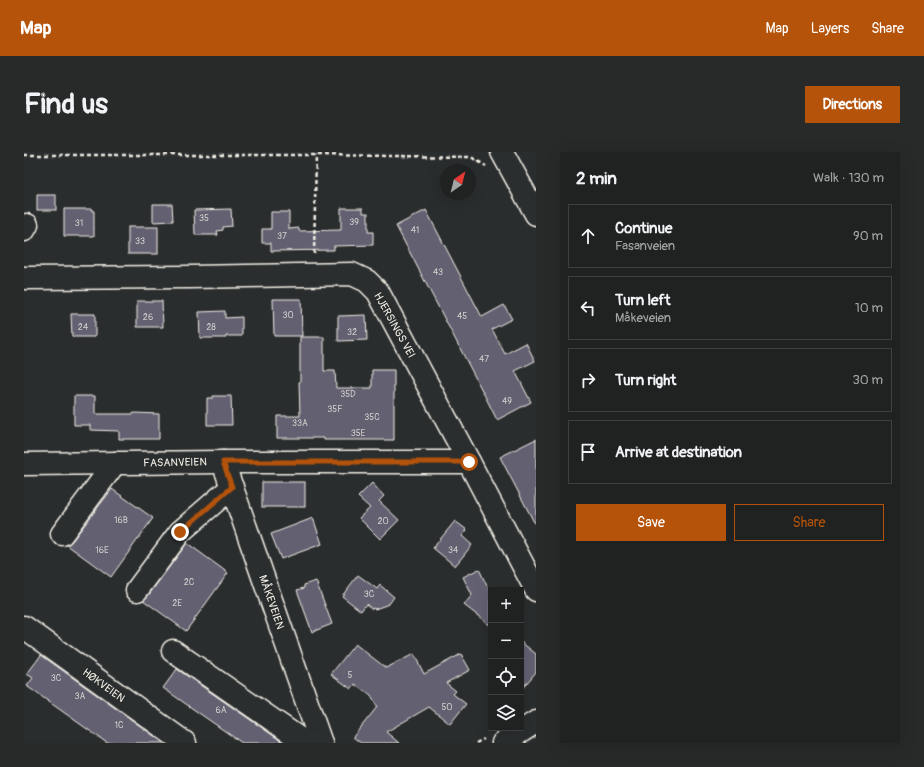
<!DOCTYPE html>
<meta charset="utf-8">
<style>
:root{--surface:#202222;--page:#282a2a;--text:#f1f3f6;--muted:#a2a4a5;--line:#3d3f40;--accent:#b45309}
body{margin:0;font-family:Pangolin,sans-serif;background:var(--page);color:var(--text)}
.controls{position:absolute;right:12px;bottom:12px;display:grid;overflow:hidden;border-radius:0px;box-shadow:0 4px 16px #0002}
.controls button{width:36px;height:36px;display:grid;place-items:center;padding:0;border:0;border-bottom:1px solid var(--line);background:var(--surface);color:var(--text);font:20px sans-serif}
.compass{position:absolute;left:416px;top:12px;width:36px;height:36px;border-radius:50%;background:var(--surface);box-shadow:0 4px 16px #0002;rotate:35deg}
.stop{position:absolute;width:12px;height:12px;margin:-9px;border:3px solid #b45309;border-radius:50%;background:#fff}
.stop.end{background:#b45309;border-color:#fff;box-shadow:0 1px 4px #0008}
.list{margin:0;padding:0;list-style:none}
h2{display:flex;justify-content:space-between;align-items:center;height:52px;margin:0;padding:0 16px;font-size:17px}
h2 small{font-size:13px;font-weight:400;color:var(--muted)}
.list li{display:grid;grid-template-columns:26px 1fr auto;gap:12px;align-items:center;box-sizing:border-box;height:64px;margin:0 8px 8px;padding:0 8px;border:1px solid var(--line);border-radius:0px}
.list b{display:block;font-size:15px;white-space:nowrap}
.list p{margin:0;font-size:13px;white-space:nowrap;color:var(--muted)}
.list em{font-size:13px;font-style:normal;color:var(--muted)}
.actions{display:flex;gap:8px;padding:12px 16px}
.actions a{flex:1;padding:9px 0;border:1px solid var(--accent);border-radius:0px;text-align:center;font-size:14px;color:var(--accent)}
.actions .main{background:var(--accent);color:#fff}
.icon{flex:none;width:22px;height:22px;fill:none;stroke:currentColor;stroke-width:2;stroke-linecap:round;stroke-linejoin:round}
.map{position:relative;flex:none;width:512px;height:591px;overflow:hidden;border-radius:0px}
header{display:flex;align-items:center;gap:24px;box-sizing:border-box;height:56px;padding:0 20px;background:var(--accent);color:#fff}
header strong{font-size:19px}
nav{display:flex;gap:22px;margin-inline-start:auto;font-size:14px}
.intro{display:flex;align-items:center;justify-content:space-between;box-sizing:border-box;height:96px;padding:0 24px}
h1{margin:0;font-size:28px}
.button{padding:10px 18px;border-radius:0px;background:var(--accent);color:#fff;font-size:14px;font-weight:700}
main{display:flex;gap:24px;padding:0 24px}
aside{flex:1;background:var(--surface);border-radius:0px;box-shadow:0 4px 16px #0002}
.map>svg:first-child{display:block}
.building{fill:#646072;stroke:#f4f1e8}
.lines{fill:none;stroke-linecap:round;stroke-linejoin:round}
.minor-casing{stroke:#f4f1e8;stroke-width:25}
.path{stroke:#f4f1e8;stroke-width:2.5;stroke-dasharray:4 3;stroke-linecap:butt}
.minor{stroke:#2a2d2e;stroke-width:22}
.route{stroke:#b45309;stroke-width:5}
.labels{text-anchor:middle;stroke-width:3;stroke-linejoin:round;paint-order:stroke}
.number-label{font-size:9px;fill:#d0cdca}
.street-label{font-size:11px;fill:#f4f1e8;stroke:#2a2d2e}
</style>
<header>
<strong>Map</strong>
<nav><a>Map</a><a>Layers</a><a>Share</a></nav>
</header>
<div class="intro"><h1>Find us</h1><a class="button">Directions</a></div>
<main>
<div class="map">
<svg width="512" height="591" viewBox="0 0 512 591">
<rect width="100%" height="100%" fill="#2a2d2e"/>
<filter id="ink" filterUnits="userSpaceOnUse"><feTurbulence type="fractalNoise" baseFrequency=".025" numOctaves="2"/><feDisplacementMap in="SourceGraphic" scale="8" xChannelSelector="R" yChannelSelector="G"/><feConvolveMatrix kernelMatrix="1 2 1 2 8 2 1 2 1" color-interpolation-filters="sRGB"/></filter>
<g filter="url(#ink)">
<g class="building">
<rect x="13" y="43" width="19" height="15"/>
<polygon points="129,52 148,52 149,69 129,70"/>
<polygon points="317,56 339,56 339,61 344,61 344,80 349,80 349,93 310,94 310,98 247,99 247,91 238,91 238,77 247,77 247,60 265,60 265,77 275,76 275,79 317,78"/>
<polygon points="40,57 68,57 68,59 70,59 70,84 40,84"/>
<polygon points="207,57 208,74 199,75 199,78 193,79 194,83 171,83 170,58"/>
<polygon points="402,58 458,165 480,153 488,167 468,177 481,202 502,191 511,209 491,219 507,250 473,268 462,246 372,74"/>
<rect x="104" y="75" width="30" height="27"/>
<polygon points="249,147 277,147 278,184 250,184"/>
<polygon points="113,149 138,149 139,175 113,175"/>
<polygon points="201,159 201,166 218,165 218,184 202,184 202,186 176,186 175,160"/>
<polygon points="47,162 71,162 71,185 48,185"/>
<polygon points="342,163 343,188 314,189 314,164"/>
<polygon points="276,185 300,185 300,219 311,219 312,236 348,236 348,218 370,218 370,288 300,288 300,286 253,286 253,264 276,264 275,230 276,230"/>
<polygon points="50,244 71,244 71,262 110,262 110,261 135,262 135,287 95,287 95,279 66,278 66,273 50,273"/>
<polygon points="189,244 207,244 208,273 183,273 183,246 189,246"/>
<polygon points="512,287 512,374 476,305"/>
<rect x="238" y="330" width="43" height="25"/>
<polygon points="348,331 360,344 355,349 375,368 356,387 335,366 346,356 334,345"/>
<polygon points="88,337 129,366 87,425 43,393 48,389"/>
<polygon points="289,366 298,392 257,407 247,382"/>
<polygon points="431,369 443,378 438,384 448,393 431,414 409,396"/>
<polygon points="163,391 204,421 162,479 119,448 123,445"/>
<polygon points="455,417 463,434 467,437 467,474 440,453 448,443 439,425"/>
<polygon points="334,423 353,437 356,433 370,445 365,452 351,457 349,456 348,457 342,452 337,459 318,444"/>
<polygon points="292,429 308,472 288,480 273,438 280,436 280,433"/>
<polygon points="497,490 512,502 512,520 497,538"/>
<polygon points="331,492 362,516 390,502 400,522 437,502 446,518 422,531 432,539 429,542 442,552 426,572 405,555 362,580 375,591 337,591 329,585 353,555 347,544 331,532 327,537 307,522"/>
<polygon points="17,503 140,591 83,591 4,535 4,534 3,534 9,526 3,522"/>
<polygon points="153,517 260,591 218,591 139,536"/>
</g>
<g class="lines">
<g class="minor-casing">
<g id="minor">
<polyline points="478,0 512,62"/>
<polyline points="0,78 3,73"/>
<polyline points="0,126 166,125 328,122 343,129 354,140 445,310 512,438"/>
<polyline points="199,310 297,591"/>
<polyline points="0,312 199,310 445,310"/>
<polyline points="38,382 91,311"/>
<polyline points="113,438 156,380 208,335"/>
<polyline points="0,475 161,591"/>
<polyline points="149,499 276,587 297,591"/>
<polyline points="479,591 512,570"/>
</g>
</g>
<g class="path">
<polyline points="0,3 292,3 447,5 462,14"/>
<polyline points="290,102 292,3"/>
<polyline points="452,591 460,587"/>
</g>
<use href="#minor" class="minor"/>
</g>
</g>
<g class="lines" filter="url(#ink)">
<polyline class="route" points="156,380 208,335 199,310 445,310"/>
</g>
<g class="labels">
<g class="number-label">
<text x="180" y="69">35</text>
<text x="330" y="73">39</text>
<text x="55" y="74">31</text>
<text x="391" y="81">41</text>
<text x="258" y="87">37</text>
<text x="116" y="92">33</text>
<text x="414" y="123">43</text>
<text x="264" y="166">30</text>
<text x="438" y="167">45</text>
<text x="124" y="168">26</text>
<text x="59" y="178">24</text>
<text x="187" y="178">28</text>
<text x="328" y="183">32</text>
<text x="460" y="210">47</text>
<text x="324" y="245">35D</text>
<text x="483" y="252">49</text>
<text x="311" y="260">35F</text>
<text x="348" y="268">35C</text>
<text x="276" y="274">33A</text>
<text x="334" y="284">35E</text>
<text x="97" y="371">16B</text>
<text x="359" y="372">20</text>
<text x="78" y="401">16E</text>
<text x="429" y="401">34</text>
<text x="165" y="433">2C</text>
<text x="345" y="445">3C</text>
<text x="153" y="454">2E</text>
<text x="326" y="526">5</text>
<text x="32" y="529">3C</text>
<text x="56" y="547">3A</text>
<text x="423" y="558">50</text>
<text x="197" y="561">6A</text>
<text x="95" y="576">1C</text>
</g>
<g class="street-label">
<text transform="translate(371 173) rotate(61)" y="4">HJERSINGS VEI</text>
<text transform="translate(151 310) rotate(-1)" y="4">FASANVEIEN</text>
<text transform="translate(248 450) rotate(71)" y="4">MÅKEVEIEN</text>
<text transform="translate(80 533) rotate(36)" y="4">HØKVEIEN</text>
</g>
</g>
</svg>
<div class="controls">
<button>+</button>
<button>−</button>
<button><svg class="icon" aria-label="locate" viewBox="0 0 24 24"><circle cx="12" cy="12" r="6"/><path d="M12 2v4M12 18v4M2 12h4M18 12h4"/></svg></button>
<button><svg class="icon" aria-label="layers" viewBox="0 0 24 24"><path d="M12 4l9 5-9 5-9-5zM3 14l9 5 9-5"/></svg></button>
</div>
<svg class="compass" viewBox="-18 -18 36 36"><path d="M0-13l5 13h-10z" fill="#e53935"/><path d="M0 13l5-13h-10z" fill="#a2a4a5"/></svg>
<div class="stop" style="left:445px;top:310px"></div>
<div class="stop end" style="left:156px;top:380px"></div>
</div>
<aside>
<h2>2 min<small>Walk · 130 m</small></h2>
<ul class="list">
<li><svg class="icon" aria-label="ahead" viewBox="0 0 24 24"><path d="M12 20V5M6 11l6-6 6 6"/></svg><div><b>Continue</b><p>Fasanveien</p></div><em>90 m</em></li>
<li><svg class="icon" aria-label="left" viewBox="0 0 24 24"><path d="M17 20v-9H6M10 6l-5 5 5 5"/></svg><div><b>Turn left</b><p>Måkeveien</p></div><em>10 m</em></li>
<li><svg class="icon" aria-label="right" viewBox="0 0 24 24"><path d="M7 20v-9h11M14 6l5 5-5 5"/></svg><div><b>Turn right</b></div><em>30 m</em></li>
<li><svg class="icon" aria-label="arrive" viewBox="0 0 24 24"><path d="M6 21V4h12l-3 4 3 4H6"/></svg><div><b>Arrive at destination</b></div></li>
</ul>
<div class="actions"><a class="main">Save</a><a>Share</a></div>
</aside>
</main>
